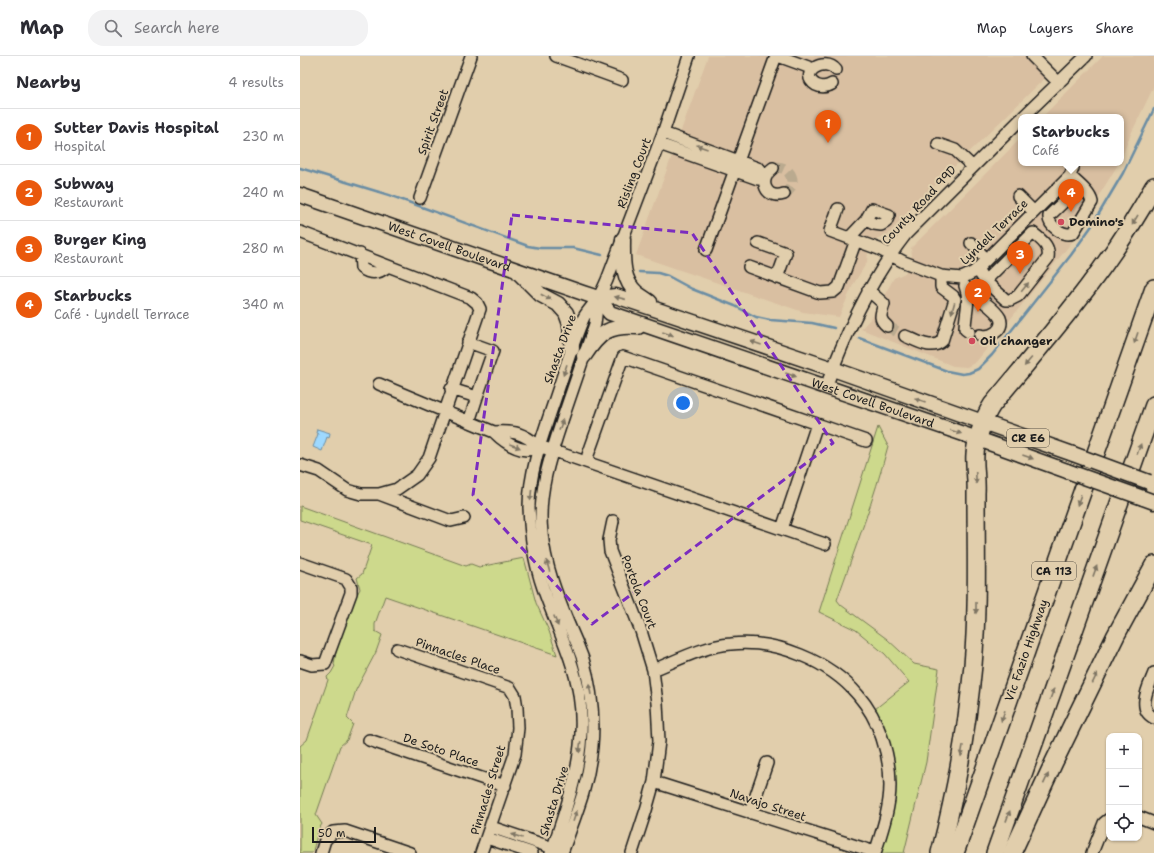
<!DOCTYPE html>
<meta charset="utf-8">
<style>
:root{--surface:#fff;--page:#f2f2f3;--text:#2b2b33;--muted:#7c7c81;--line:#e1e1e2;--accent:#ea580c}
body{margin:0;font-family:"Shantell Sans",sans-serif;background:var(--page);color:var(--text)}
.controls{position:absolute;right:12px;bottom:12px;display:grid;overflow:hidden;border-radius:8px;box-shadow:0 1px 3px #0004}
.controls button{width:36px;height:36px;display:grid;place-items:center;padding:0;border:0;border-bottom:1px solid var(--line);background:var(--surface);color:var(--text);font:20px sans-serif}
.scale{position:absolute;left:12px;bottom:10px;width:64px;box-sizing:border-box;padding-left:4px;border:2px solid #1c1c1c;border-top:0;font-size:11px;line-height:14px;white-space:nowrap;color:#1c1c1c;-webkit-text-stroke:3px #e1ceac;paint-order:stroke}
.you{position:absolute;left:383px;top:347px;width:14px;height:14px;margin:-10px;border:3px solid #fff;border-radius:50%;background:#1a73e8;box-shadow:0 0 0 6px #1a73e833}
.badge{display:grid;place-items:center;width:26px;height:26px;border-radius:50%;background:var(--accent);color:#fff;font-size:13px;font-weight:700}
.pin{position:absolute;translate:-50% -33px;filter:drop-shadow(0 1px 2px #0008)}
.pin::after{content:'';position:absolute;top:21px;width:14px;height:12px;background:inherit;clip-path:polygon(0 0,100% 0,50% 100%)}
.popup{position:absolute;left:718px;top:58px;width:106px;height:52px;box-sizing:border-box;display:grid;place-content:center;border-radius:8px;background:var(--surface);filter:drop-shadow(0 1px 3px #0005);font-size:13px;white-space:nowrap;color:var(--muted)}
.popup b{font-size:15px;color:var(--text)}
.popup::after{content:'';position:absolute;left:50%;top:100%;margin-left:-8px;border:8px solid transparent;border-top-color:var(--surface)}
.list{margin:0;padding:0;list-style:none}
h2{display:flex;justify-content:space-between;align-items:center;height:52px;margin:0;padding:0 16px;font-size:17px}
h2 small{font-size:13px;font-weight:400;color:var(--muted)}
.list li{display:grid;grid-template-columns:26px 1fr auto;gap:12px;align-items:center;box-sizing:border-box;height:56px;padding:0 16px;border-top:1px solid var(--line)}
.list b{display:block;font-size:15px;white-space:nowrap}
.list p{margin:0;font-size:13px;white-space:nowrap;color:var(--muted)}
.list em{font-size:13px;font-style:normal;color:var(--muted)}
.icon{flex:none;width:22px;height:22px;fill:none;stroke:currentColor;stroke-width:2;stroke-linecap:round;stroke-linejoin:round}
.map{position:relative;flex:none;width:854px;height:797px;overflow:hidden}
header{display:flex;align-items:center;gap:24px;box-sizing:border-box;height:56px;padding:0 20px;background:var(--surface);border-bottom:1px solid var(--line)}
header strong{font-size:19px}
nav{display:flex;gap:22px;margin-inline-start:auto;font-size:14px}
.search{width:280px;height:36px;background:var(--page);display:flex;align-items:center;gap:10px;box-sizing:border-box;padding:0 14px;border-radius:16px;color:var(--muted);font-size:15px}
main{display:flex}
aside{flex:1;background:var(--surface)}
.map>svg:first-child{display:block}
.built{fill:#d9bfa1}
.green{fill:#cdd98c;stroke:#747a54}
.water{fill:#9ed9ff;stroke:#6a8da4}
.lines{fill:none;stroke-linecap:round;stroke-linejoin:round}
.stream{stroke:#6a8da4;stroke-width:2.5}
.minor-tunnel{stroke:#baaa8f;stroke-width:11;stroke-dasharray:11 5.5;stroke-linecap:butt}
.minor-casing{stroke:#1c1c1c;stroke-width:14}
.major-casing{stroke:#1c1c1c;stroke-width:17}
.highway-casing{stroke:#1c1c1c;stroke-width:20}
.minor{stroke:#e1ceac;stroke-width:11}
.major{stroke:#e1ceac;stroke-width:14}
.highway{stroke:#e1ceac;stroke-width:17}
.major-bridge-casing{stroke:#1c1c1c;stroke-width:17;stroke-linecap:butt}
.major-bridge{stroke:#e1ceac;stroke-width:14}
.oneway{fill:#7e7564}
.marked{fill:none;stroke:#7b2cbf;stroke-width:3;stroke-dasharray:8 5;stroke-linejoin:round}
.poi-dot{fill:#d1495b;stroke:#e1ceac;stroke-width:1.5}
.labels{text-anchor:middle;stroke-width:4;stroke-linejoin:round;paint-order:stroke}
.shield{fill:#e1ceac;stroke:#575147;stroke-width:1}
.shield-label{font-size:11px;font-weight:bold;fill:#1c1c1c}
.street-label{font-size:12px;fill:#1c1c1c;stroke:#e1ceac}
.poi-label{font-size:12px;font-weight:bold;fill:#1c1c1c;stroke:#e1ceac;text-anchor:start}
</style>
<header>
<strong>Map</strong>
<div class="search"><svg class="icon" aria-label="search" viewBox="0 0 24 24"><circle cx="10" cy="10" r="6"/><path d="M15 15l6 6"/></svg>Search here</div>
<nav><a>Map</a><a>Layers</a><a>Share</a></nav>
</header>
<main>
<aside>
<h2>Nearby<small>4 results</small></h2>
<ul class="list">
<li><span class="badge">1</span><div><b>Sutter Davis Hospital</b><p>Hospital</p></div><em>230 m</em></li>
<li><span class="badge">2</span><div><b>Subway</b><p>Restaurant</p></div><em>240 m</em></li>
<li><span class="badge">3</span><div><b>Burger King</b><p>Restaurant</p></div><em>280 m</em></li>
<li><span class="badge">4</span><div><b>Starbucks</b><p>Café · Lyndell Terrace</p></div><em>340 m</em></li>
</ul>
</aside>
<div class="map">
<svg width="854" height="797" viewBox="0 0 854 797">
<rect width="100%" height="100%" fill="#e1ceac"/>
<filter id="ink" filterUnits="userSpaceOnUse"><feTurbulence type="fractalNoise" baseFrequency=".025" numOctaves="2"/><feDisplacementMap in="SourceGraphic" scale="8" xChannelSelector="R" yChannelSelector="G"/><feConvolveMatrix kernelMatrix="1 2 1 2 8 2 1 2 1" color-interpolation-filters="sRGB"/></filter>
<g filter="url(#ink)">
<path class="built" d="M408 0H726L746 21 611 153 588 179 578 182 568 196 567 206 553 229 539 261 503 256 336 199Z
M803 0H854V30L830 80 821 103V61H742Z
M721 82V107H819L801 136 796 150 772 186 676 306 667 311 653 310 561 273 572 261 594 222 605 217 612 199 611 192Z"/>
<path class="green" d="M578 371 588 390C574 443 555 493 537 544L541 549 587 583 614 608 639 613 626 706 604 797H581C598 739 602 709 575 653L609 626 585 598 556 574 519 556Z
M0 450 166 510 171 508 179 511 224 502 236 547 249 575 257 599 85 540 75 568V575L82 579 76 596 56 634 47 662 53 668 47 684 40 690 16 759 22 768C16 776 16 787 12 797H0V690L7 684 28 624 27 621 31 617 35 610 34 609 36 595 52 548 60 533 57 522 62 518 72 489 0 464Z"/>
<path class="water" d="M17 373 30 377 29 382 27 381 22 395 13 391 18 378 16 377Z"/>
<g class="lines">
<path class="stream" d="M0 112 89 139 228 190 240 192H273L302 199
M339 216 358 217 368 220 392 233 435 250 456 261 470 264 512 267 534 272
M559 282 647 315 662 318 669 317 678 313 692 299 771 199 791 171 823 117 854 53"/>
<path class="minor-tunnel" d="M473 112C490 107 500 129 484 138
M587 270 605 280"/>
<g class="minor-casing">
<path id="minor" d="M256 0 322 24
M478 0 511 12
M732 0 759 27
M532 28C527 31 522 32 516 29 497 17 525 0 536 14
M723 61 786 0
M363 77 460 113 463 120 465 121
M359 88 458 123 463 120
M638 88 655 94 673 111
M473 112C457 124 466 144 484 138
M770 120C777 127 790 136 792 146L773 177C764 181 748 170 749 160L780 130
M718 140 734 156
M120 142 171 0
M538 153 530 175 579 193 604 206 641 220 662 222 674 216 770 120 773 112 772 107
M0 176 171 242 177 247 180 253 129 402 117 419 97 433 79 438H61L47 434 19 415 0 409
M549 182 566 164 572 153 589 159 586 166 581 169 574 168 566 164
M458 187 486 197 477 222
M671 187 686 203
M406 194 476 0
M60 198 61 212C71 219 79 218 88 210
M449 211 520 237 533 236 539 231 556 184
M677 213 685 225 706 244H710L718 240 748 202C750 189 742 185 733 177L685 225
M665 230C671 245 665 257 665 273L669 276
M568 234 584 248C581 258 578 263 587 270
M668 236C676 239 696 254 700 262 705 274 690 282 680 279
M605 280C616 284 631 295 642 285L655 243 653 240 641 231V220
M79 328 194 376C203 385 214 393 227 394 231 394 236 392 239 390
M526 331C546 276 570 224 606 178L721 63
M151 333 177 341 193 295 168 286
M169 366 177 341
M517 368 566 385
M194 376C216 375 222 377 239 390L525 488
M287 406 288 399 323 301 517 368 482 473
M79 438 151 465 164 462
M313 465 309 484 310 495 341 575 353 614 357 647 359 685 354 726 346 754 332 797
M0 507 46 523 51 531V537L25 608 12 609 0 605
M97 593 210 632 215 640 217 652 218 672 215 698 181 797
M353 614C378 604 404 590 431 588 476 583 529 605 558 639 579 663 590 698 590 729 590 752 582 775 575 797
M854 617C849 630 836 653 854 662
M69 684 205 730
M354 726 575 796
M450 757 467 707
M839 761 854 767
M191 771 259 794
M187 782 232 797
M21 797 25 784 33 776 45 775 110 797
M251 797C269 745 288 694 279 638 273 601 255 567 243 532 234 506 230 478 229 451 229 412 246 371 258 334 266 311 273 286 283 263 286 256 293 250 297 243 301 238 304 231 307 224L363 77 389 0
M262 797C269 777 277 757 283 737 296 693 296 647 283 603 279 592 274 580 269 569 257 540 245 509 242 477 237 435 252 395 265 356 275 327 285 297 295 268L298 242
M792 797 804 767 809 763"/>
</g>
<g class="major-casing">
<g id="major">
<path id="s1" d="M0 139 283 237 298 242 316 240 533 313 773 398"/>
<path d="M323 183C323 201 321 224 337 237 341 240 346 243 350 246"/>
<path d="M219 217 241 239 258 248 266 257 270 268 272 293"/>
<path id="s2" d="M298 242 310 257 678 383 767 415"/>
<path d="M284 300C300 276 309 269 338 271"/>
<path d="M843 442 854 446"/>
</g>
</g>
<g class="highway-casing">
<g id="highway">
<path d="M640 797C656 736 667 673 673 609 678 552 676 494 676 437 677 424 674 410 675 398 676 384 684 361 692 349 750 279 810 211 854 130"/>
<path id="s3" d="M655 797 854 232"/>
<path d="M695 797 854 349"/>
<path d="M712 797 754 706 816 579 854 509"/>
</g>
</g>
<use href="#minor" class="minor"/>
<use href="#major" class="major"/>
<use href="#highway" class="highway"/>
<g class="major-bridge-casing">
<path id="major-bridge" d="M773 398 849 426
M767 415 843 442"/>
</g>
<use href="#major-bridge" class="major-bridge"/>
</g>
<defs><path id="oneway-solid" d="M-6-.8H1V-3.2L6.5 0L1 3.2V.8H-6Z"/></defs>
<g class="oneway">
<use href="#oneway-solid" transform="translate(402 91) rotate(-160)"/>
<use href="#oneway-solid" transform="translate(835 164) rotate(120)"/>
<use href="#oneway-solid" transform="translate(725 231) rotate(-51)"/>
<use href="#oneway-solid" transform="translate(246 241) rotate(28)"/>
<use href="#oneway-solid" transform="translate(320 242) rotate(-167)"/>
<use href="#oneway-solid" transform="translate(653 252) rotate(106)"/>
<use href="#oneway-solid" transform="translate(368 278) rotate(19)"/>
<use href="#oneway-solid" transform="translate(836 282) rotate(109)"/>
<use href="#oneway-solid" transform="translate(456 287) rotate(-161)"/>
<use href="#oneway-solid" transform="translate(728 306) rotate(130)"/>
<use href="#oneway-solid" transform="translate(265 314) rotate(109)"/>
<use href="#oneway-solid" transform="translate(491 319) rotate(19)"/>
<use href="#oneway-solid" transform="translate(620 344) rotate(-160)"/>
<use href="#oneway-solid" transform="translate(261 369) rotate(-71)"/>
<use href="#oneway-solid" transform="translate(656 376) rotate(18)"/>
<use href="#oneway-solid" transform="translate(215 390) rotate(20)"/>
<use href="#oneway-solid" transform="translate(839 393) rotate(-70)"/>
<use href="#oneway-solid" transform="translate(728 401) rotate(20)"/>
<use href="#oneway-solid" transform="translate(676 422) rotate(87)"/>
<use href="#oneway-solid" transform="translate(231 439) rotate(96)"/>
<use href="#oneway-solid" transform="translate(779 444) rotate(109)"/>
<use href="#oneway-solid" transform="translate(248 510) rotate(-106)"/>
<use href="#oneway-solid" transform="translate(795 515) rotate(-70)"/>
<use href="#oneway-solid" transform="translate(676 552) rotate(90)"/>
<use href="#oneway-solid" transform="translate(256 565) rotate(68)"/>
<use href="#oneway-solid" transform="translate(795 622) rotate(-64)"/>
<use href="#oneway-solid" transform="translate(290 633) rotate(-99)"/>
<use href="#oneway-solid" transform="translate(752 638) rotate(-70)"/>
<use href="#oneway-solid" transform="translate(703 660) rotate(109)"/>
<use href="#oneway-solid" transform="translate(280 691) rotate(97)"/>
<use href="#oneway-solid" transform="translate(662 695) rotate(100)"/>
<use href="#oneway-solid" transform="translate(746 723) rotate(-65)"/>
<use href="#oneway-solid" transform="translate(275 760) rotate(-71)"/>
<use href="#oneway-solid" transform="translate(708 760) rotate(-70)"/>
<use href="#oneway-solid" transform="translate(217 780) rotate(-161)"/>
</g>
</g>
<path class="marked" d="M212 159 392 177 533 387 292 568 173 439Z"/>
<g class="poi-dot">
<circle cx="761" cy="166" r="4"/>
<circle cx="672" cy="285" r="4"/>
</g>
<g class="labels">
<g class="shield">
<rect x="707" y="373" width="42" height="18" rx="3"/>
<rect x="732" y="506" width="44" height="18" rx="3"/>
</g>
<g class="shield-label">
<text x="728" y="386">CR E6</text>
<text x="754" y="519">CA 113</text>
</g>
<g class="street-label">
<text transform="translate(133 66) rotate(-70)" y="4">Spirit Street</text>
<text transform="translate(334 117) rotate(-69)" y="4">Risling Court</text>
<text transform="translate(619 149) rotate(-47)" y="4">County Road 99D</text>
<text transform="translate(694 176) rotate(-44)" y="4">Lyndell Terrace</text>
<text dy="4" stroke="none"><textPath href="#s1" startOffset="158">West Covell Boulevard</textPath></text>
<text transform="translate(260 293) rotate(-70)" y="4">Shasta Drive</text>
<text dy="4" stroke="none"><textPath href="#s2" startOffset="297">West Covell Boulevard</textPath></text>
<text transform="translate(339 536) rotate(69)" y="4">Portola Court</text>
<text dy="4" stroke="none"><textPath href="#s3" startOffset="215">Vic Fazio Highway</textPath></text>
<text transform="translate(158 600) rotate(19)" y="4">Pinnacles Place</text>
<text transform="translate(141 694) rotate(19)" y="4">De Soto Place</text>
<text transform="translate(188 734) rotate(-73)" y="4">Pinnacles Street</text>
<text transform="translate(254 745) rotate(-73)" y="4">Shasta Drive</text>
<text transform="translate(468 749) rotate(18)" y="4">Navajo Street</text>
</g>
<g class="poi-label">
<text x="769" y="170">Domino's</text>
<text x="680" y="289">Oil changer</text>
</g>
</g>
</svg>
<div class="controls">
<button>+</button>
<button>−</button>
<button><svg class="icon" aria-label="locate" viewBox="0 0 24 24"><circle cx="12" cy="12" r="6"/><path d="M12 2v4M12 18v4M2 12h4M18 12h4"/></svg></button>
</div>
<div class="scale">50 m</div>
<div class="you"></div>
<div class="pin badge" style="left:528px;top:87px">1</div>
<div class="pin badge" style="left:678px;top:256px">2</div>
<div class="pin badge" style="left:720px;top:218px">3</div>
<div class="pin badge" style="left:771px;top:156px">4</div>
<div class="popup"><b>Starbucks</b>Café</div>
</div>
</main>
